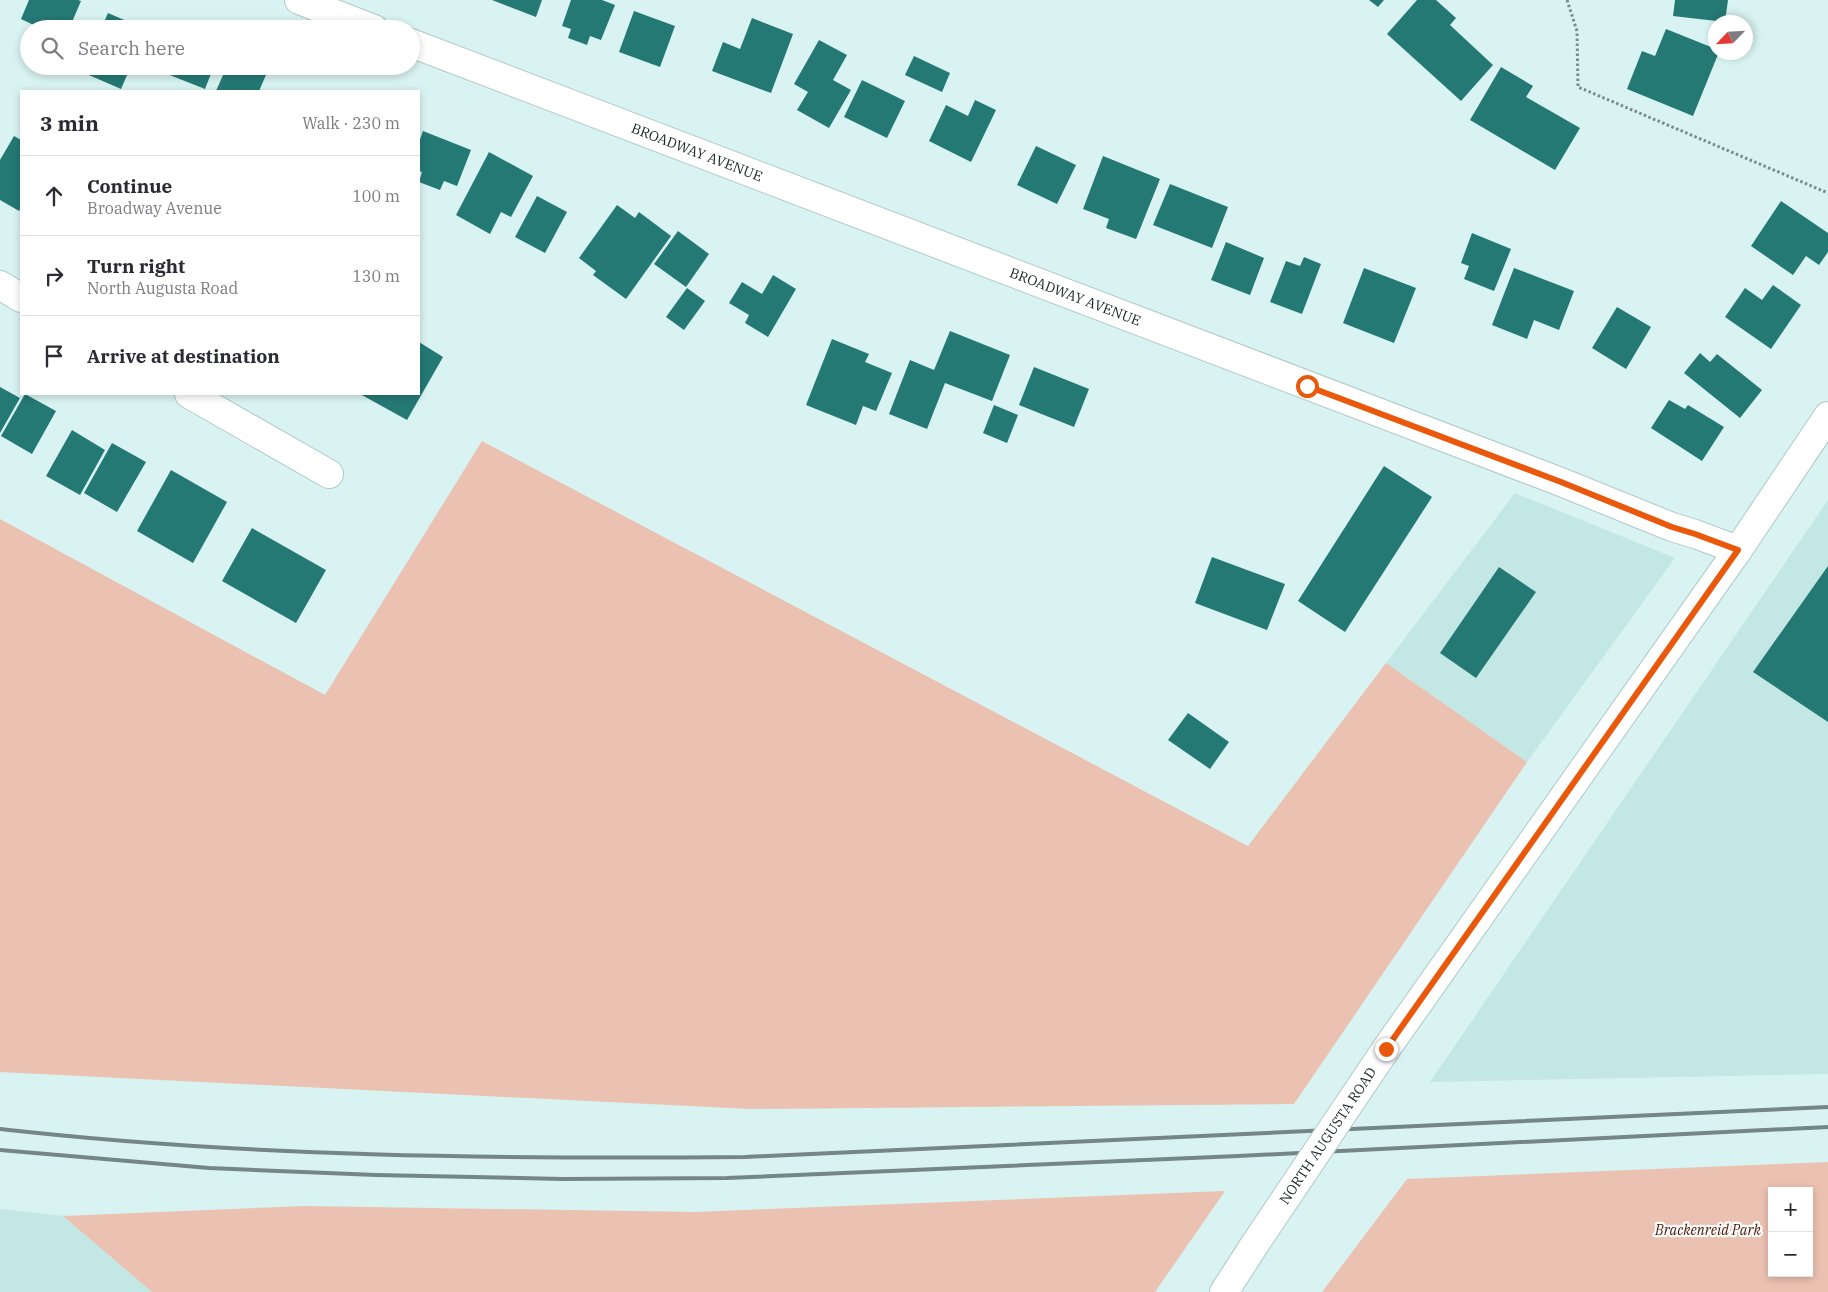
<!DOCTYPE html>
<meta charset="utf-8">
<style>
:root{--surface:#fff;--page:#f7f7f7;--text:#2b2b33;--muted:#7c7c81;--line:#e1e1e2}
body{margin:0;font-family:"IBM Plex Serif",serif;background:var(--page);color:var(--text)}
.controls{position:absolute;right:15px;bottom:15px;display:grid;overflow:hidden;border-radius:0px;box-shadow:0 2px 8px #0003}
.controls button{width:45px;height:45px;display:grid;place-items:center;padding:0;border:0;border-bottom:1px solid var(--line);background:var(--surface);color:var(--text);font:25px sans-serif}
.compass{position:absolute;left:1708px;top:15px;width:45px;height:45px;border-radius:50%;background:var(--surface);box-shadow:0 2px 8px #0003;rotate:245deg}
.stop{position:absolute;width:15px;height:15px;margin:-11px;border:4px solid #ea580c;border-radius:50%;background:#fff}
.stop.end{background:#ea580c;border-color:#fff;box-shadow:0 1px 5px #0008}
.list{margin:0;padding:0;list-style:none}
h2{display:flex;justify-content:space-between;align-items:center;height:65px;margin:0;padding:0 20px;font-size:21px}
h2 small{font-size:16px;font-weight:400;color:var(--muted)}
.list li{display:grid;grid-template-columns:32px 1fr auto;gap:15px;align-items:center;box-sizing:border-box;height:80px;padding:0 20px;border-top:1px solid var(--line)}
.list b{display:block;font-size:19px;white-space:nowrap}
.list p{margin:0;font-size:16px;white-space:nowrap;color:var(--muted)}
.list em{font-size:16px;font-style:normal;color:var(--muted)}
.icon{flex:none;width:28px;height:28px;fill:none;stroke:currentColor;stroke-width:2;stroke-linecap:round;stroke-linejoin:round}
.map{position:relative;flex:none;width:1828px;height:1292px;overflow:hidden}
.search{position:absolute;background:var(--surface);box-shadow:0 2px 8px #0003;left:20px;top:20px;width:400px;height:55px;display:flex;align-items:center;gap:12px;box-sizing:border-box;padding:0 18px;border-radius:28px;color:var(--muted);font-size:19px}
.panel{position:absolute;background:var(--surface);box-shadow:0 2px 8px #0003;left:20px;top:90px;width:400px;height:305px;border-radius:0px}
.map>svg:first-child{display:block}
.built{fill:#c3e7e4}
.green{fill:#ebc1b1;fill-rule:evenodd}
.building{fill:#257975}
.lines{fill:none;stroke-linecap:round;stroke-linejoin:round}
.minor-casing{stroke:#afcac7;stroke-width:30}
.secondary-casing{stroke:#afcac7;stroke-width:30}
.path{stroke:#798b8a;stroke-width:3;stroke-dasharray:2.5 2.5;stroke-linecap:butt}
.minor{stroke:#fff;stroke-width:28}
.secondary{stroke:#fff;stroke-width:28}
.rail{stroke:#748685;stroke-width:4}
.secondary-bridge-casing{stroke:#afcac7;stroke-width:30;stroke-linecap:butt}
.secondary-bridge{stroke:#fff;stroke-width:28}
.route{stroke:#ea580c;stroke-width:6}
.labels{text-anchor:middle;stroke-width:4.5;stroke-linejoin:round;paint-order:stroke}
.street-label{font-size:14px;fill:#1c2625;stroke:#fff}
.park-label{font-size:14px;font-style:italic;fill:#4a1600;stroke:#fff}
</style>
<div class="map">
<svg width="1828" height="1292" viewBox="0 0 1828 1292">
<rect width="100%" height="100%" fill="#d8f3f1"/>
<path class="built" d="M1515 493 1675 558 1527 762 1386 663Z
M1828 500V1074L1430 1082Z
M0 1209 63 1216 152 1292H0Z"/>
<path class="green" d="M482 441 1248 846 1386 663 1527 762 1294 1104 750 1109 0 1072V519L325 695Z
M1828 1162V1292H1322L1407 1179ZM1772 1191H1809V1273H1772Z
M1225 1191 1155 1292H152L63 1216 305 1206 695 1212Z"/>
<path class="building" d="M29 0H78L81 1 69 29H42L21 19Z
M492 0H542L536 17Z
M571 0H602L615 5 601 40 590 36 587 45 568 38 571 29 562 26Z
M1369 0H1384L1378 7Z
M1417 0H1436L1456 18 1450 25 1493 65 1461 101 1387 34Z
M1675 0H1728L1725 22 1673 16Z
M634 11 675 26 660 67 619 52Z
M108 13 145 29H101Z
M752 18 793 34 771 93 712 71 723 42 740 49Z
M1666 29 1716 49V52H1719L1693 116 1627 89 1642 51 1655 56Z
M819 40 847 55 833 80 851 90 829 128 797 110 808 92 794 84Z
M914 56 950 73 942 92 905 75Z
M85 66H131L121 89 82 72Z
M152 66H214L205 89 152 68Z
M227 66H264L269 68 259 91H216Z
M1501 67 1533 86 1526 97 1580 128 1555 170 1470 120Z
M862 80 905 101 887 138 844 117Z
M975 100 996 110 971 162 929 141 946 105 968 116Z
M423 131 471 150 457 186 444 181 440 190 419 182 422 172 419 171V142Z
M14 136 21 140V207L19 211 0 200V160Z
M1036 146 1076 165 1057 204 1017 185Z
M489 152 533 176 511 217 501 212 490 234 456 215Z
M1103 156 1160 179 1136 239 1106 228 1109 219 1083 209Z
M1170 184 1228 207 1212 248 1153 225Z
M537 196 567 212 545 253 515 237Z
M1781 201 1828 233V252L1819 265 1806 256 1793 275 1751 246Z
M617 205 635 218 639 212 671 236 626 299 593 275 596 271 579 258Z
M678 231 709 254 686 287 654 264Z
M1472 233 1511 249 1494 291 1464 279 1469 266 1461 263Z
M1226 242 1264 258 1250 295 1211 280Z
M1304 257 1321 264 1302 314 1270 302 1286 261 1300 266Z
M1364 268 1416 288 1394 343 1343 323Z
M1514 268 1574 291 1559 330 1534 320 1527 339 1492 325Z
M773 275 796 289 768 337 745 323 749 315 729 303 742 282 762 294Z
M1773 285 1801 305 1771 349 1725 317 1745 288 1762 300Z
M687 288 705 301 684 330 666 317Z
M1617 307 1651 327 1626 369 1592 348Z
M950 331 1010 355 992 401 945 383 927 429 889 414 910 360 934 370Z
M832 339 869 354 865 362 892 373 876 411 863 406 856 425 806 405Z
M419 342 443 357 407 420 360 394H419Z
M1700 353 1710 362 1717 354 1762 390 1740 418 1684 373Z
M1034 367 1089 389 1074 427 1019 405Z
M0 387 20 398 0 433Z
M25 394 56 411 32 454 1 436Z
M1669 400 1685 409 1688 405 1724 427 1702 461 1651 428Z
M994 405 1018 415 1007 443 983 433Z
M72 430 105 450 80 495 46 476Z
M112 443 146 462 117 512 84 493Z
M1384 466 1432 497 1345 632 1298 601Z
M171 470 227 502 193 563 137 531Z
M252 528 326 570 296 623 222 581Z
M1212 557 1285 584 1267 630 1195 603Z
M1828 566V722L1753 672Z
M1499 567 1536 592 1476 678 1440 653Z
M1188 713 1229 742 1210 769 1168 740Z"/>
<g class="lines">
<g class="minor-casing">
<g id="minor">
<path d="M299 0 374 29"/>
<path id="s1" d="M411 43 1561 482 1672 527 1695 534 1738 550"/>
<path d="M0 285 21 298"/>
<path d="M189 394 329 474"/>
</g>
</g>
<g class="secondary-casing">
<path id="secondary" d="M1386 1049 1738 550 1828 416
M1224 1292 1253 1247"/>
</g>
<path class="path" d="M1567 0 1577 31 1578 87 1828 193"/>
<use href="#minor" class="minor"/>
<use href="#secondary" class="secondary"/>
<path class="rail" d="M0 1129C247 1157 496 1159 745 1157L1828 1107
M0 1150 209 1168 376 1175 563 1179 727 1178 1238 1156 1828 1127"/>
<g class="secondary-bridge-casing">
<g id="secondary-bridge">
<path id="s2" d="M1253 1247 1386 1049"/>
</g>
</g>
<use href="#secondary-bridge" class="secondary-bridge"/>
</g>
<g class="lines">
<path class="route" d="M1307 386 1561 482 1672 527 1695 534 1738 550 1386 1049"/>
</g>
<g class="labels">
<g class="street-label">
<text dy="5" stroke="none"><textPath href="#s1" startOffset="306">BROADWAY AVENUE</textPath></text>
<text dy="5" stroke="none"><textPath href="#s1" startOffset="711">BROADWAY AVENUE</textPath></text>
<text dy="5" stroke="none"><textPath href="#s2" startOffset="134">NORTH AUGUSTA ROAD</textPath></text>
</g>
<g class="park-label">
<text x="1708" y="1235">Brackenreid Park</text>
</g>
</g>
</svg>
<div class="controls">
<button>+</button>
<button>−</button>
</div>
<svg class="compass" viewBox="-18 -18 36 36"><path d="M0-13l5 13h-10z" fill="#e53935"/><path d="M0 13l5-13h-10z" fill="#7c7c81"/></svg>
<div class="stop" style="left:1307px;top:386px"></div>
<div class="stop end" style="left:1386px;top:1049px"></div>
<div class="search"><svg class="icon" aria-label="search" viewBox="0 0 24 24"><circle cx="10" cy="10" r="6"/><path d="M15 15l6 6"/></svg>Search here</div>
<section class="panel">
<h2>3 min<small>Walk · 230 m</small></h2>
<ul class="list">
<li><svg class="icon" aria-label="ahead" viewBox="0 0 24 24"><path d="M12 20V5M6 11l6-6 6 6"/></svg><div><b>Continue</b><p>Broadway Avenue</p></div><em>100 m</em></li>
<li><svg class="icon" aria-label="right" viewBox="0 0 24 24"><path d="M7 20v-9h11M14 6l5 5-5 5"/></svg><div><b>Turn right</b><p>North Augusta Road</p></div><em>130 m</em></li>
<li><svg class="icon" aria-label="arrive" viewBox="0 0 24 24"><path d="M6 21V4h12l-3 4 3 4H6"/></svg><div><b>Arrive at destination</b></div></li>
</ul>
</section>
</div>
